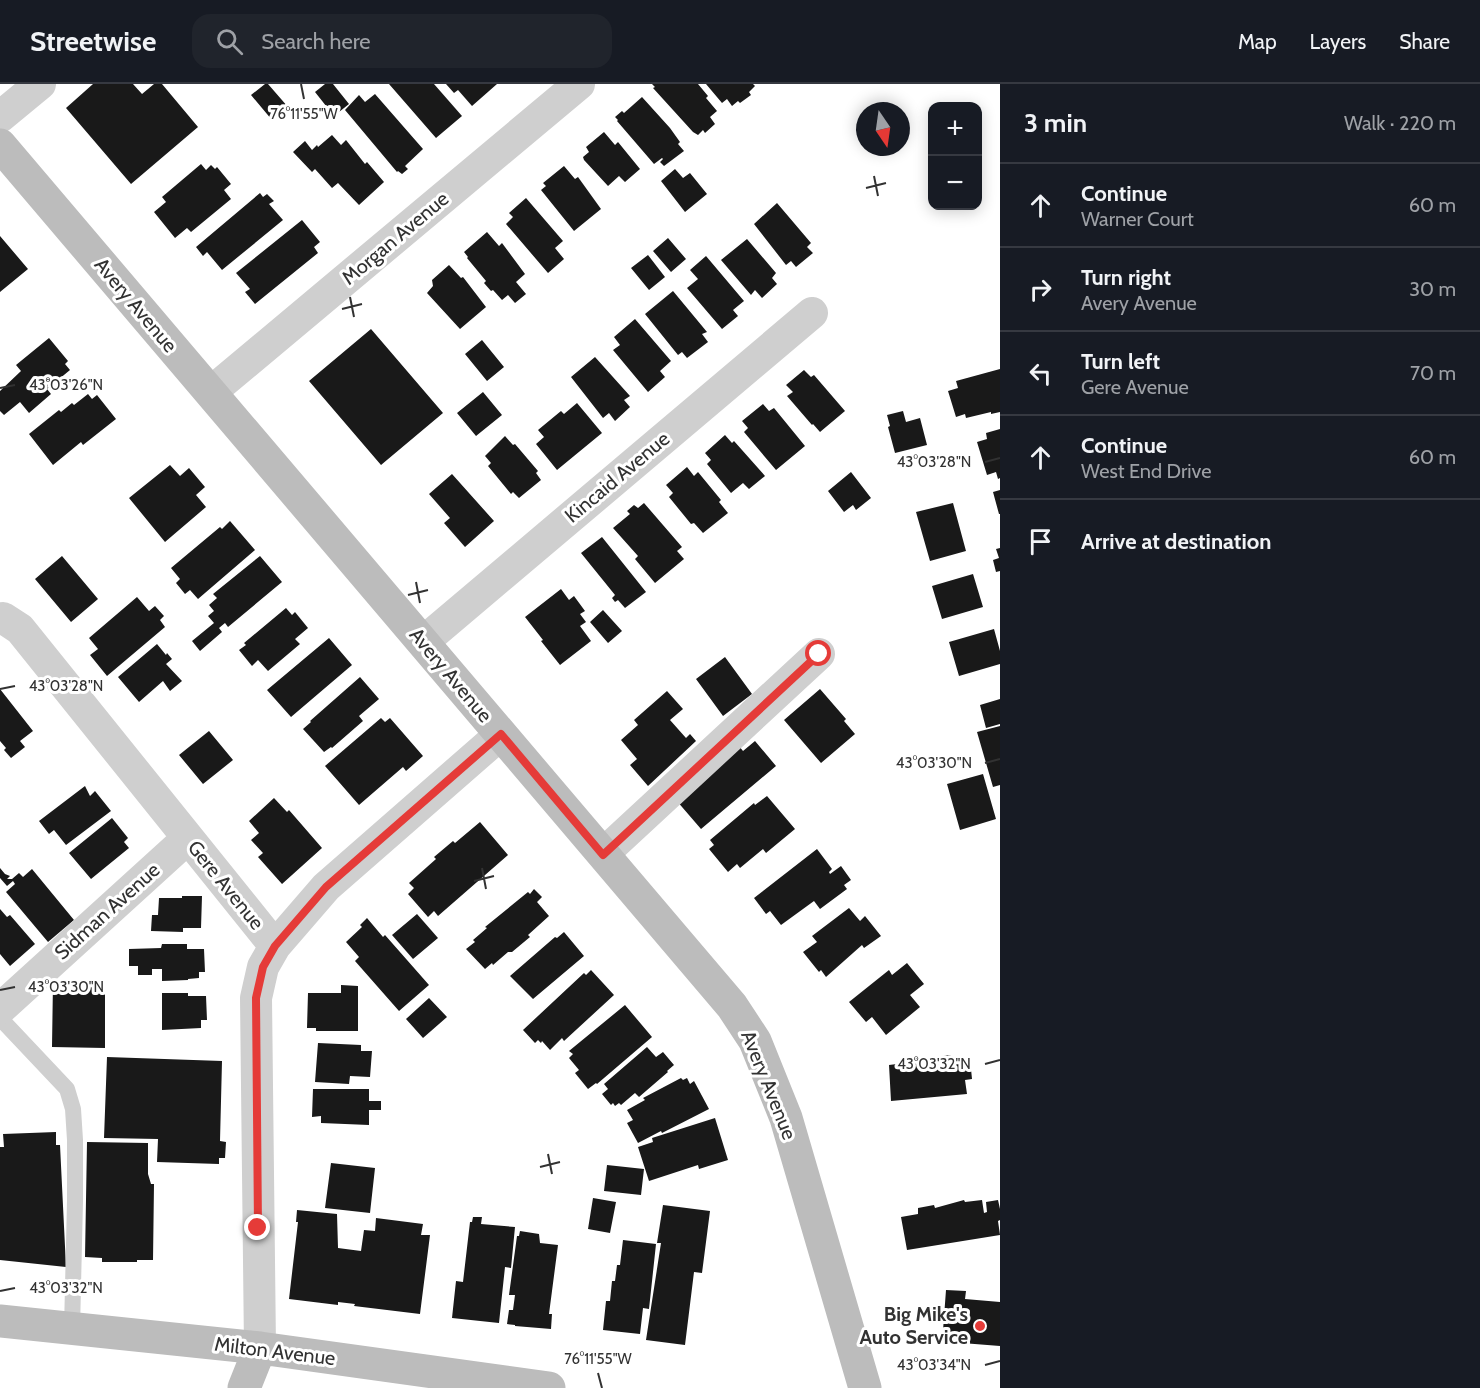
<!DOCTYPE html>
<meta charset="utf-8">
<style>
:root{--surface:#171b24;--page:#20242c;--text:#f1f3f6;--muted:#9ea1a6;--line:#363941}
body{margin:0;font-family:Cabin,sans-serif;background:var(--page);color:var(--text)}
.controls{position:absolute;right:18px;top:18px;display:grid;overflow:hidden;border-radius:12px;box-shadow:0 3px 15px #0003}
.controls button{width:54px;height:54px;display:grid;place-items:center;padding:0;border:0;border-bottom:2px solid var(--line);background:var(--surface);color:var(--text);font:30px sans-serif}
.compass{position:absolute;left:856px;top:18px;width:54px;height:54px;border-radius:50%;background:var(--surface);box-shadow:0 3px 15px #0003;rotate:167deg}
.stop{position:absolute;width:18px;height:18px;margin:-14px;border:4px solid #e53b38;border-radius:50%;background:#fff}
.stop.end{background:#e53b38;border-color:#fff;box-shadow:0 2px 6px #0008}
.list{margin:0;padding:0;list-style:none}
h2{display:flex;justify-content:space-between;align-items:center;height:78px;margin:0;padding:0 24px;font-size:26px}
h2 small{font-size:20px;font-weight:400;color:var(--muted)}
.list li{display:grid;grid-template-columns:39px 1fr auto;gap:18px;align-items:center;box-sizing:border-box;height:84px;padding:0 24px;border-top:2px solid var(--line)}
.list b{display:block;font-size:22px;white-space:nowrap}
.list p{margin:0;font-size:20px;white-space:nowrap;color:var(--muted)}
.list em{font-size:20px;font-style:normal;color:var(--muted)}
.icon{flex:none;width:33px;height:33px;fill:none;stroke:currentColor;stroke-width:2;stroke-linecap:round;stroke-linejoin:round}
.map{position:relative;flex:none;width:1000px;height:1304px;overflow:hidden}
header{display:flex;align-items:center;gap:36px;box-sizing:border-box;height:84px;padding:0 30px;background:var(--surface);border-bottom:2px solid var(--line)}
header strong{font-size:28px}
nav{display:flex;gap:33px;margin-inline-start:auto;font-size:21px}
.search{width:420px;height:54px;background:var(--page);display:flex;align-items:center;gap:15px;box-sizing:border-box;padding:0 21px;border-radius:18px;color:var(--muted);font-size:22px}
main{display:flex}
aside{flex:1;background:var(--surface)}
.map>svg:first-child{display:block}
.building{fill:#191919}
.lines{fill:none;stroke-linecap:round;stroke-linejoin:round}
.lane{stroke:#cfcfcf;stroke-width:16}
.street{stroke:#cfcfcf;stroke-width:32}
.secondary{stroke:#bcbcbc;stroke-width:33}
.route{stroke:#e53b38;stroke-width:8}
.ticks{fill:none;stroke:#323232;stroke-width:2}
.poi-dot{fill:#e53b38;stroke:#fff;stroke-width:2}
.labels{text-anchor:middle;stroke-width:6;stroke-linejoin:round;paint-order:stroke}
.street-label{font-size:20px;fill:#323232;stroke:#fff}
.poi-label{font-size:20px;font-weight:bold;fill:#323232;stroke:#fff;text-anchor:end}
.ticks-label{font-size:15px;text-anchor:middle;fill:#323232;stroke:#fff;stroke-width:6;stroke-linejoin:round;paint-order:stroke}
</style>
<header>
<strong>Streetwise</strong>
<div class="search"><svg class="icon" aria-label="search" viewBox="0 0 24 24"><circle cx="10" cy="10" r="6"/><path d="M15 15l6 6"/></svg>Search here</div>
<nav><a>Map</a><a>Layers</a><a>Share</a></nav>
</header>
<main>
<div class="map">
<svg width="1000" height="1304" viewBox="0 0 1000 1304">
<rect width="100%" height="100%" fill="#fff"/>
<path class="building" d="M93 0H133L142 10 154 0H162L198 43 131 100 66 24Z
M265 0H268L288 23 272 36 251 11Z
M325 0H333L349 20 334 32 315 8Z
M389 0H434L462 32 436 54Z
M446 0H497L472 22 458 6 454 9Z
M652 0H698L708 12 706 14 717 27 710 33 715 40 705 49 703 46 698 51 693 48 653 4 655 3Z
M706 0H753L755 2 749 8 751 11 740 19 738 17 732 22 727 15 722 19Z
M375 10 423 65 405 82 408 85 402 90 398 87 397 88 345 26 359 11 365 18Z
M642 13 670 44 680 58 678 60 684 67 664 82 660 78 663 75 662 74 654 80 617 37 618 36 615 33 622 27 624 29Z
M604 48 615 61 618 58 640 85 625 98 619 92 608 102 584 76 583 73 589 68 586 63Z
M332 51 341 61 346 56 365 80 367 78 384 98 359 121 338 99 332 104 315 85 312 88 293 68 305 57 312 66 317 61 318 63Z
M201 80 206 86 211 81 215 85 217 83 231 100 224 106 231 115 191 148 187 144 175 154 154 128 166 118 162 113Z
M564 82 575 95 578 93 601 125 574 147 541 106 546 102 543 99Z
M675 85 683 94 690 89 707 110 685 128 661 97Z
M260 109 263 113 267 110 274 117 269 120 283 136 222 186 207 168 203 172 196 163Z
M526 114 563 157 555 164 564 175 548 189 506 140 513 133 509 129Z
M777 119 811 159 807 163 813 169 796 183 791 177 786 181 754 140Z
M302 136 320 158 314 163 318 169 255 220 245 208 250 205 236 189Z
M487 148 499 162 502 159 525 190 516 198 526 210 515 219 508 211 502 216 493 206 491 207 484 199 486 197 467 174 468 173 464 168Z
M0 152 28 185 0 208Z
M668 154 686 175 671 188 653 167Z
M747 155 776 189 772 194 777 200 762 214 755 206 751 211 721 176Z
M648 171 665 193 649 206 631 184Z
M706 172 744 217 733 226 738 232 722 245 687 204 698 195 690 186Z
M449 181 461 194 463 193 486 223 460 245 427 209 433 202 432 196Z
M673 207 707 248 702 250 708 258 687 274 682 268 678 271 645 230Z
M635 235 671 277 660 287 665 293 648 308 613 266 620 261 614 253Z
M371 245 443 329 381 381 309 297Z
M49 254 68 277 65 280 70 286 47 305 51 310 29 329 20 318 4 331 0 327V307L21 287 16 281Z
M482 256 504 283 487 297 465 270Z
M595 273 630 312 624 316 630 323 615 337 609 329 603 334 571 293Z
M1000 285V328L991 330V328L966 334 965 330 956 333 948 307 958 304 956 297Z
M804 286 811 293 814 291 845 327 820 348 813 340 812 341 787 312 793 308 786 301Z
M483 308 502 331 476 352 457 329Z
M88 310 92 315 97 311 116 335 83 361 81 358 53 381 29 350 59 326 61 328 72 319 74 321Z
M577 319 602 349 557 386 536 360 544 353 538 346 561 327 564 330Z
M763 320 769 327 774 324 805 362 776 386 744 348 748 344 742 337Z
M903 327 906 338 920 334 927 361 895 369 888 343 890 342 887 331Z
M1000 345V394L998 395 996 388 987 391 977 358 987 355 986 349Z
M725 351 732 359 734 357 765 392 749 405 743 399 731 409 707 380 711 376 705 369Z
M505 352 513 361 515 360 538 387 536 389 541 396 519 414 513 408 511 410 488 382 491 379 485 372Z
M170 381 180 392 189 384 205 403 196 411 206 423 165 458 129 414Z
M687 383 694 392 698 388 721 416 719 418 728 429 703 449 694 439 691 440 669 413 673 409 666 401Z
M851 388 871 414 856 426 853 421 844 428 828 407Z
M452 390 494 437 465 463 444 439 450 434 429 410Z
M1000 406V430H999L993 408Z
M644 419 682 463 677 467 684 475 655 499 635 475 638 472 613 444 630 430 627 427 634 421 638 424Z
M953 419 966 467 930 477 916 428Z
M230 437 255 466 198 515 190 506 185 510 176 499 180 495 171 484 220 443 222 445Z
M602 453 646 508 625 524 618 516 615 518 612 514 615 511 581 469Z
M1000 464V487L996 488 993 476 999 474 996 465Z
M62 472 98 515 71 538 35 495Z
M260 472 282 498 228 543 225 539 219 544 222 548 200 567 192 557 214 539 208 532 214 527 209 521 217 514 213 510Z
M973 490 983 523 942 535 932 502Z
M561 505 569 516 574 512 585 527 580 530 586 538 580 542 591 557 560 581 541 557 543 556 525 533Z
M137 513 149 527 155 522 164 532 160 536 165 543 107 592 90 571 98 565 89 554Z
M286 524 292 531 295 528 308 544 295 555 300 560 268 587 258 576 252 582 239 566 246 561 244 559Z
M603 526 622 547 608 559 590 538Z
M994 545 1000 567V580L959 592 949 558Z
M329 554 352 581 291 633 267 606Z
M157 560 166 571 167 569 172 575 166 580 182 597 170 607 163 597 139 618 118 593Z
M725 573 752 610 723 632 696 595Z
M360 593 379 615 359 632 363 637 332 664 331 663 324 668 303 645 311 638 310 637Z
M0 605 33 647 20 657 25 663 11 674 4 666 6 664 0 657Z
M820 605 846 635 844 637 855 650 821 679 784 636Z
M667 607 683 625 670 636 686 654 690 650 696 657 648 702 630 681 637 675 621 656 638 641 634 636Z
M1000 615V640L986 644 980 621Z
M381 634 385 638 390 634 423 672 406 687 403 683 359 721 325 682Z
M1000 642V701L993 703 977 648Z
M209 647 233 676 203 700 179 671Z
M755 657 776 682 701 745 676 716 739 662 743 667Z
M983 690 996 735 960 746 947 700Z
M85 702 90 712 95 707 111 727 66 761 54 746 49 750 39 737Z
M767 712 795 745 766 769 763 765 740 784 737 780 728 788 709 765 714 761 710 756 754 719 755 721Z
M274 714 287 728 289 726 322 764 282 800 258 773 263 769 251 756 259 749 249 737Z
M112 734 128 754 124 758 129 764 91 795 69 769Z
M480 738 508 771 438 832 434 827 428 833 408 810 414 804 409 799 436 775 434 773 453 757 455 759Z
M817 765 832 785 829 788 830 790 841 782 851 796 844 801 847 805 820 825 814 817 781 841 770 827 766 830 754 814Z
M0 784 5 790 10 792 7 795H12L19 789 23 793 32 785 74 836 48 858 6 808 15 800 13 797 7 802 0 794Z
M534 805 542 813 537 818 549 832 528 851 530 853 512 868H508L493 881 492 879 485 885 466 865 475 858 473 856 487 844 485 843 528 808 530 810Z
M182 812H202L201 844H183V848L151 847 152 831H158L159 814H182Z
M849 824 860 837 865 832 881 852 864 864 862 861 826 893 821 886 819 888 803 868 817 858 812 852Z
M0 825 7 833 10 831 35 860 10 882 0 870Z
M417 830 438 854 413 875 392 851Z
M367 834 383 853 385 851 429 901 399 927 355 877 359 873 346 858 362 843 360 841Z
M564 848 584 872 533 915 510 892 555 853 557 854Z
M162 860H187V865H204L205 888H199V894L188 895V896L162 897V885H152V891H138V882H129V865L161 864Z
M907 879 924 900 910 911 920 923 886 951 872 933 866 938 849 918 889 886 892 891Z
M591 886 614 911 564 957 562 954 550 966 542 957 541 959 538 956 535 959 523 946 584 889 586 891Z
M53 898 105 899V964L52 963Z
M341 901 358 902V947H316V944H307L308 909H341Z
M162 909H188V912H206L207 936H201V944L162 946Z
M429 914 447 933 423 954 406 935Z
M625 921 652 953 597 1000 596 999 588 1005 575 989 579 986 569 974 573 970 569 967Z
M318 959 361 961V967H372L370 993 350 992 349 1000 315 998Z
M647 963 656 973 663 968 674 981 667 987 668 988 639 1013 635 1009 621 1021 619 1019 615 1022 613 1019 611 1021 602 1010 608 1005 604 1000Z
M951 971V975L963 973V976L970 975 972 995 965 996 967 1010 891 1017 889 981 913 978V975Z
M107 973 222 977 220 1057 226 1058 225 1074H219V1080L157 1078 158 1055 104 1054Z
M681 994 683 996 687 994 690 1000 694 997 709 1025 662 1049 661 1047 638 1059 627 1039 633 1036 627 1026 645 1016 643 1014Z
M313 1005H369V1017H381V1026H369V1041L321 1039V1032L312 1033Z
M715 1034 728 1076 699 1085 698 1081 649 1097 638 1063 653 1058 652 1054Z
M56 1048V1061H60L66 1183 0 1176V1063H4L3 1050Z
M87 1058 148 1059V1090L151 1100H154L153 1176H137V1178H102V1174L85 1173Z
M331 1079 375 1084 370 1129 325 1124Z
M607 1081 644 1085 641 1111 604 1107Z
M593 1114 616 1118 610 1149 588 1145Z
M964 1116 965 1118 982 1116 984 1129 987 1128 986 1118 998 1116 1000 1125V1136L998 1137 1000 1151 907 1166 901 1133 918 1130V1124L934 1121 935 1124Z
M663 1121 710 1127 702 1189 694 1188 685 1261 646 1256 661 1159H657Z
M297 1126 337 1130 338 1164 361 1167 364 1146 375 1147 376 1134 423 1140 421 1151H430L420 1230 354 1222 355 1220 338 1218V1221L289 1215 298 1138H296Z
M473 1133H482L481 1140 515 1143 511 1184 505 1183 499 1239 452 1234 456 1197 463 1198 470 1138H472Z
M520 1147 539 1150 540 1159 558 1161 549 1230H552L551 1245 515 1242V1241L507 1240 509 1226H513L515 1211H509L517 1152H519Z
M623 1156 656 1160 649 1225 643 1224 640 1250 603 1246 606 1217H610L612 1197H615L617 1181H620Z
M946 1206 966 1207 965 1215 1000 1218V1262L962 1259V1261L942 1260Z"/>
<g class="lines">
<path class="lane" d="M0 934 67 1005 73 1025 75 1056V1117L72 1245"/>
<path class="street" d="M0 33 40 0
M211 308 579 0
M0 535 3 534 20 545 275 862
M423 558 812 229
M603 770 819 570
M0 925 188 754
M260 1264 256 914 263 883 275 862 326 803 501 650"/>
<path class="secondary" d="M0 61 732 922 755 957 786 1034 865 1304
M0 1237 260 1264 549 1304
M244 1304 260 1264"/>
</g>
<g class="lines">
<path class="route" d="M258 1144 256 914 263 883 275 862 326 803 501 650 603 771 819 570"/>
</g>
<path class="ticks" d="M301 0 304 15M874 92 878 112M866 104 886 99M350 213 354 233M342 225 362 220M0 304 15 301M985 378 1000 374M416 498 420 519M408 511 428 506M0 605 15 602M985 679 1000 675M482 784 486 805M474 797 494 792M0 906 15 903M985 980 1000 976M548 1070 552 1090M540 1083 560 1078M0 1207 15 1204M985 1281 1000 1277M598 1289 602 1304"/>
<circle class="poi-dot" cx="980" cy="1242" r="6"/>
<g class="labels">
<g class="street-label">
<text transform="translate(395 154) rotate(-40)" y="7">Morgan Avenue</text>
<text transform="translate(136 221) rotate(50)" y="7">Avery Avenue</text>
<text transform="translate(617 393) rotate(-40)" y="7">Kincaid Avenue</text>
<text transform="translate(451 591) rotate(50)" y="7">Avery Avenue</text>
<text transform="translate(226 801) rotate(51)" y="7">Gere Avenue</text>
<text transform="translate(107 827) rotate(-42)" y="7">Sidman Avenue</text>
<text transform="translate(769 1001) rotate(68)" y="7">Avery Avenue</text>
<text transform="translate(275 1267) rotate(7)" y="7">Milton Avenue</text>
</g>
<g class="poi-label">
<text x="968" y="1237">Big Mike's<tspan x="968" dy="23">Auto Service</tspan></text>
</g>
</g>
<g class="ticks-label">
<text x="304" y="35">76°11'55"W</text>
<text x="66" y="306">43°03'26"N</text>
<text x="934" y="383">43°03'28"N</text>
<text x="66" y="607">43°03'28"N</text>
<text x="934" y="684">43°03'30"N</text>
<text x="66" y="908">43°03'30"N</text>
<text x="934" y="985">43°03'32"N</text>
<text x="66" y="1209">43°03'32"N</text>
<text x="598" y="1280">76°11'55"W</text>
<text x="934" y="1286">43°03'34"N</text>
</g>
</svg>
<div class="controls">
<button>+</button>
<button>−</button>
</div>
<svg class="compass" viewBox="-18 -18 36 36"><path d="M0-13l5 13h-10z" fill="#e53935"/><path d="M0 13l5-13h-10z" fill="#9ea1a6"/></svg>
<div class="stop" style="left:819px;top:570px"></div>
<div class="stop end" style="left:258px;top:1144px"></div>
</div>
<aside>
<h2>3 min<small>Walk · 220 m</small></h2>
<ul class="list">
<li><svg class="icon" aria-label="ahead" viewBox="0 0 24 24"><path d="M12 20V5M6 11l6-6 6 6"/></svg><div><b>Continue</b><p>Warner Court</p></div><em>60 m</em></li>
<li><svg class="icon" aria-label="right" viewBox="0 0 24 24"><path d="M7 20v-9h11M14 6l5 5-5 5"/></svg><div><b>Turn right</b><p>Avery Avenue</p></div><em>30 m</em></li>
<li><svg class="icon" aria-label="left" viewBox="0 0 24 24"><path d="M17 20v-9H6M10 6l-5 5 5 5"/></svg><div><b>Turn left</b><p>Gere Avenue</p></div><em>70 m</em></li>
<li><svg class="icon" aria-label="ahead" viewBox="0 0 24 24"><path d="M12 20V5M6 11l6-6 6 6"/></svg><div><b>Continue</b><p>West End Drive</p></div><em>60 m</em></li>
<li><svg class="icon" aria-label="arrive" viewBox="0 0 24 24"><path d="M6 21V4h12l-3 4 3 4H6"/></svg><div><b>Arrive at destination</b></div></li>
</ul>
</aside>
</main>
